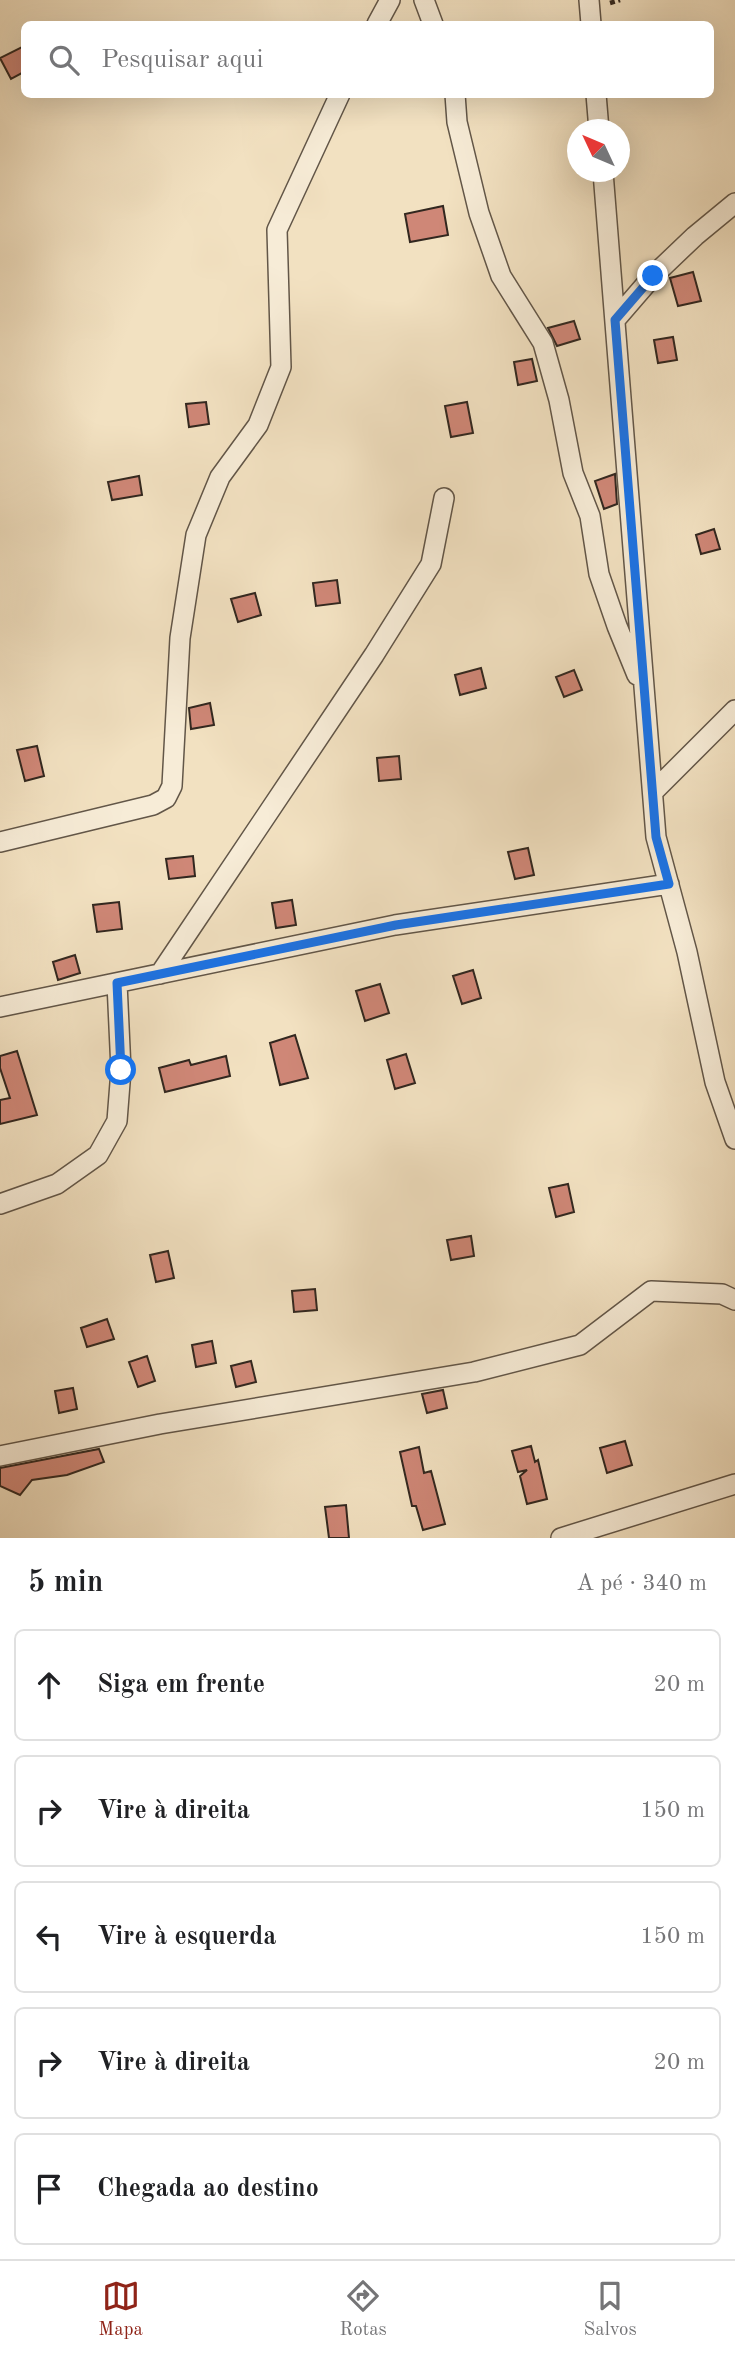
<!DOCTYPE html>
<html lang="pt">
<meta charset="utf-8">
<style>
:root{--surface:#fff;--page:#f6f6f6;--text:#202124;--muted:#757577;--line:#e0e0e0;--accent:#8f2418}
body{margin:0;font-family:"Old Standard TT",serif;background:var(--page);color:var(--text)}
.compass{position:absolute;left:567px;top:119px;width:63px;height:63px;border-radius:50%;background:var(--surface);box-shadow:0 7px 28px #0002;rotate:314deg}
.stop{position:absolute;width:21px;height:21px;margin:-16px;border:5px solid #1a73e8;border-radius:50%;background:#fff}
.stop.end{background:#1a73e8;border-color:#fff;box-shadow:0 2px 7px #0008}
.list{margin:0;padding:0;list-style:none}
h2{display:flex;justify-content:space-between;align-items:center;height:91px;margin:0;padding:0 28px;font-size:30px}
h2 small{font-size:23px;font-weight:400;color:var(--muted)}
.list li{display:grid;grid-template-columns:46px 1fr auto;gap:21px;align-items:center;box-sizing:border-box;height:112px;margin:0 14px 14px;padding:0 14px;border:2px solid var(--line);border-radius:10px}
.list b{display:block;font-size:26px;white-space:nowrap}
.list em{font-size:23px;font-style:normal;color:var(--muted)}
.icon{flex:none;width:38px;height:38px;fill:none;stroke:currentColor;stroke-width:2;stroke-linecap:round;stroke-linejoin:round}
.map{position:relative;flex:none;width:735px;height:1538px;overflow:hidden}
.search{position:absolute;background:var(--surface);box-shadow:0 7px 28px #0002;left:21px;right:21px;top:21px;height:77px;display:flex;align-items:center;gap:18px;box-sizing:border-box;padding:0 24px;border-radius:10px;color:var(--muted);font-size:26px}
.sheet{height:721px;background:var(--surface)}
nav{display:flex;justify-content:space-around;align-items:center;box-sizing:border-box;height:98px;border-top:2px solid var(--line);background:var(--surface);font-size:19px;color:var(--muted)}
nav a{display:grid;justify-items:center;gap:4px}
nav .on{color:var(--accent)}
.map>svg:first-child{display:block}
.building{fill:#cf8777;stroke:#32271f;stroke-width:2}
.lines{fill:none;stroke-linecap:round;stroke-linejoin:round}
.minor-casing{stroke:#625648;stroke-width:22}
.path{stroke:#32271f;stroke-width:4.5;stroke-dasharray:5 3.5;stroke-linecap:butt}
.minor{stroke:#f7ecd7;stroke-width:19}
.route{stroke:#1a73e8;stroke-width:9}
</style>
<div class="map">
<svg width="735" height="1538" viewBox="0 0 735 1538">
<rect width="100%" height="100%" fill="#f2e1c1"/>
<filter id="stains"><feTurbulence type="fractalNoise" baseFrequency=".00286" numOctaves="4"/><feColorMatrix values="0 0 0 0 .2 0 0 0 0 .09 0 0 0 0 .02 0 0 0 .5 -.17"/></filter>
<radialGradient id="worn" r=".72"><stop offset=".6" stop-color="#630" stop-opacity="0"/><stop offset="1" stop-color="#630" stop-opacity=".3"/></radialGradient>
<path class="building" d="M24 46V72L11 79 0 58Z
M443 206 448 235 410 242 405 214Z
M693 272 701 301 678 306 670 278Z
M574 321 580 339 557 346 548 328Z
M673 337 677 360 658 363 654 340Z
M532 359 537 381 518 385 514 362Z
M206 402 209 424 189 427 186 404Z
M467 402 473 433 451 437 445 406Z
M615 474 617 504 604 509 595 481Z
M139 476 142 495 112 500 108 482Z
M714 529 720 549 701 554 696 535Z
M337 580 340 603 316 606 313 583Z
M255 593 261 615 238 622 231 599Z
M481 668 486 688 460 695 455 675Z
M574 670 582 690 564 697 556 677Z
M210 703 214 725 191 729 189 708Z
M37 746 44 776 25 781 17 750Z
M399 756 401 779 379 781 377 758Z
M528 848 534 875 515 879 508 852Z
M193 856 195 876 169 879 166 859Z
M292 900 296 925 276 928 272 903Z
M119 902 122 929 97 932 93 905Z
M75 955 80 973 58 980 53 962Z
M473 970 481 998 462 1004 453 976Z
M380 984 389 1013 365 1021 356 991Z
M295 1035 308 1078 280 1085 270 1043Z
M17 1051 37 1115 0 1124V1100L10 1098 0 1068V1056Z
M406 1054 415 1083 395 1089 387 1060Z
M226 1056 230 1076 165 1092 159 1068 189 1060 191 1065Z
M568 1184 574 1212 556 1217 549 1188Z
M471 1236 474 1256 451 1260 447 1240Z
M168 1251 174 1278 156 1282 150 1255Z
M315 1289 317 1310 294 1312 292 1291Z
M107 1319 114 1339 87 1347 81 1328Z
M212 1341 216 1363 196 1367 192 1345Z
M147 1356 155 1381 138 1387 129 1362Z
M251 1361 256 1382 236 1387 231 1366Z
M73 1388 77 1409 59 1413 55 1391Z
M443 1390 447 1408 427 1413 422 1394Z
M625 1441 632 1465 607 1473 600 1448Z
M531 1446 535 1462 538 1460 547 1499 527 1504 520 1476 527 1470 518 1472 512 1451Z
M419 1447 424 1473 431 1471 445 1524 423 1530 416 1506H412L400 1452Z
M99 1449 104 1462 67 1475 32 1480 20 1495 0 1486V1468Z
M346 1505 349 1538H329L325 1507Z"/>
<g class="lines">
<g class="minor-casing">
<path id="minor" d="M424 0 433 24
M589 0 591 24
M377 24 390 0
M455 94 457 122 479 213 501 276 543 343 559 400 573 473 590 516 599 574 617 626 637 675
M596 94 599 130
M603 172 656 837 687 952 715 1082 735 1139
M615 320 653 276 695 236 735 203
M653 792 735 710
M0 842 153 805 166 798 172 786 180 638 196 535 220 477 258 425 281 367 277 230 340 94
M160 974 374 655 431 564 444 498
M0 1007 395 925 669 884
M0 1204 57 1184 98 1155 117 1121 121 1070 117 983
M0 1456 160 1424 474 1372 580 1345 651 1291 722 1294 735 1300
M561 1538 735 1484"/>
</g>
<path class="path" d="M610 3 620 0"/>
<use href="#minor" class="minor"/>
</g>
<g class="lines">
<path class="route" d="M121 1070 117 983 396 925 669 884 656 837 615 320 653 276"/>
</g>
<rect width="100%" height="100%" filter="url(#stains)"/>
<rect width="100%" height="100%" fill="url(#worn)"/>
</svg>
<svg class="compass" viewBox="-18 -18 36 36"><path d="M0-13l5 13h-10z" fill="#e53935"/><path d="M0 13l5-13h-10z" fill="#757577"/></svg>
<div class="stop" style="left:121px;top:1070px"></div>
<div class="stop end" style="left:653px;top:276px"></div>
<div class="search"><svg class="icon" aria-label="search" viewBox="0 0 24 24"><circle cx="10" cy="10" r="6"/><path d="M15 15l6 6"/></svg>Pesquisar aqui</div>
</div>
<section class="sheet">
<h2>5 min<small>A pé · 340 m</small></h2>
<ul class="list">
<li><svg class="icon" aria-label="ahead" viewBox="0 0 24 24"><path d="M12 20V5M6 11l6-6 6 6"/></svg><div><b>Siga em frente</b></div><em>20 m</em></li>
<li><svg class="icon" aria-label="right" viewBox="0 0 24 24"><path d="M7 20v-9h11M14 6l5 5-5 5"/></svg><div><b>Vire à direita</b></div><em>150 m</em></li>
<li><svg class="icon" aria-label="left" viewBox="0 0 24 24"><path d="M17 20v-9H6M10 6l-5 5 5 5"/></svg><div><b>Vire à esquerda</b></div><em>150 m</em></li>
<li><svg class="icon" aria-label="right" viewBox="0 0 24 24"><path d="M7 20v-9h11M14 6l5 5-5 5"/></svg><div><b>Vire à direita</b></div><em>20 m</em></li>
<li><svg class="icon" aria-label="arrive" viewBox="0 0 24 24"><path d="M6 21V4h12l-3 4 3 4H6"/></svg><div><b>Chegada ao destino</b></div></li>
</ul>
</section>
<nav>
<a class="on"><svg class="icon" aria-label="map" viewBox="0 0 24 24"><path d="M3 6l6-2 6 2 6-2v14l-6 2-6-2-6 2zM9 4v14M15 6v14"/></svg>Mapa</a>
<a><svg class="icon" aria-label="directions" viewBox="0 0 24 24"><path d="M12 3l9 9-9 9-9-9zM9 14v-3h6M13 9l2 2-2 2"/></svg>Rotas</a>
<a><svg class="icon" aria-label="saved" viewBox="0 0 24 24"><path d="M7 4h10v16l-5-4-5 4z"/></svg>Salvos</a>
</nav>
